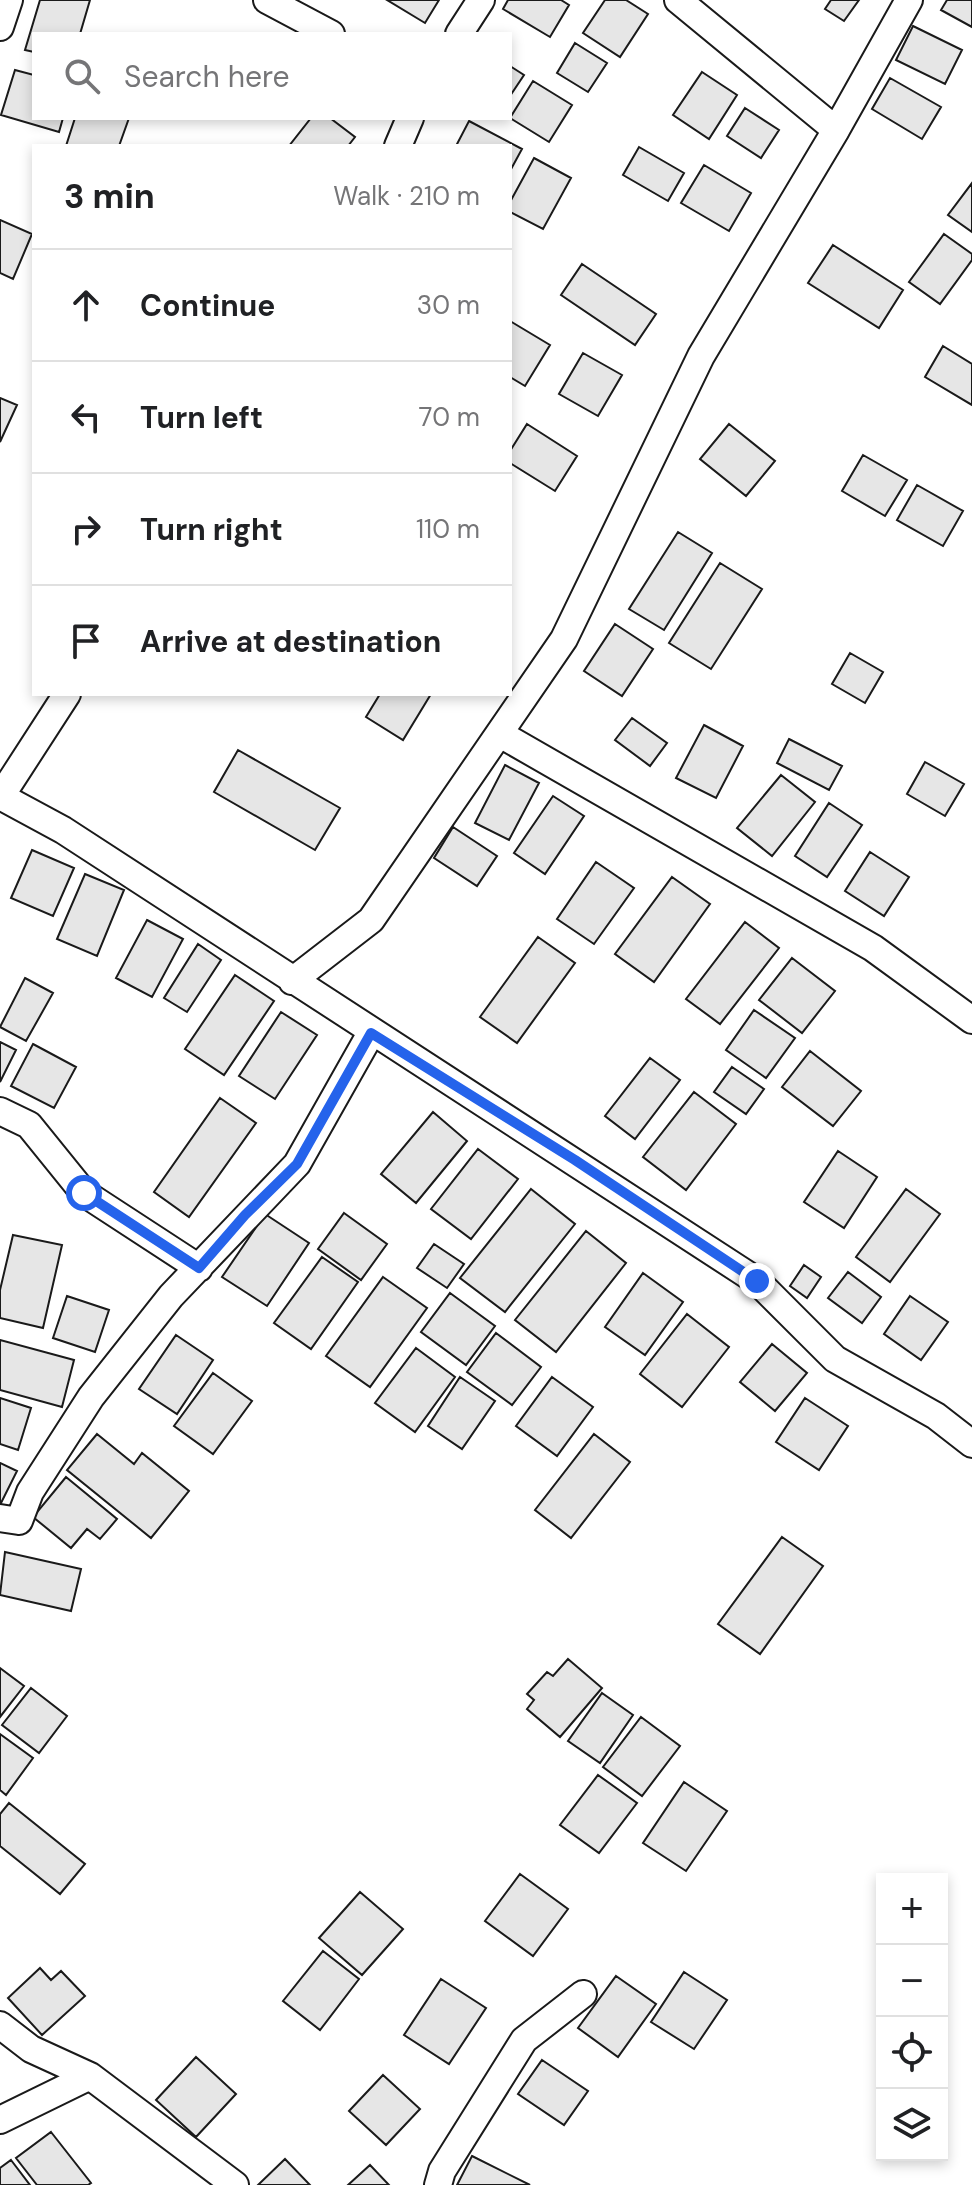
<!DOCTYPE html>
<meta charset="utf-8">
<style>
:root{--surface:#fff;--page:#f6f6f6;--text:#202124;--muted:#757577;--line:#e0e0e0}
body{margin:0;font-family:"DM Sans",sans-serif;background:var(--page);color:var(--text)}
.controls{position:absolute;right:24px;bottom:24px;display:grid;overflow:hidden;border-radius:0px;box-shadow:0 4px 12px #0003}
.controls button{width:72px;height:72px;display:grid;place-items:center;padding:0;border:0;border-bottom:2px solid var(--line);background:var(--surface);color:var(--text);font:40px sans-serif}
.stop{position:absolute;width:24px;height:24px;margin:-18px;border:6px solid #2563eb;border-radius:50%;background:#fff}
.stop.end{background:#2563eb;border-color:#fff;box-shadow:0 2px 8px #0008}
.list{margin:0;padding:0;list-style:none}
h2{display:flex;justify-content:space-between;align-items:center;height:104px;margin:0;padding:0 32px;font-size:34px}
h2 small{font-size:26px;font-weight:400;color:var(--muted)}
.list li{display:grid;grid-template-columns:52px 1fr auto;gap:24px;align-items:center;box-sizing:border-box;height:112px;padding:0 32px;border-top:2px solid var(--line)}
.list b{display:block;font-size:30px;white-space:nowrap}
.list em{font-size:26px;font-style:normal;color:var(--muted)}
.icon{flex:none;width:44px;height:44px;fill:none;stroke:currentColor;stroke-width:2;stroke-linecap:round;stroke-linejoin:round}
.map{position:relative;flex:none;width:972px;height:2185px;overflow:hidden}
.search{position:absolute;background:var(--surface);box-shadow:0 4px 12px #0003;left:32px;top:32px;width:480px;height:88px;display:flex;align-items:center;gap:20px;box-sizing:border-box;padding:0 28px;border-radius:0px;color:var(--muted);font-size:30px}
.panel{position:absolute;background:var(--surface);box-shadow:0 4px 12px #0003;left:32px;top:144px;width:480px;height:552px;border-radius:0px}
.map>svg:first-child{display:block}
.building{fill:#e6e6e6;stroke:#1a1a1a;stroke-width:2}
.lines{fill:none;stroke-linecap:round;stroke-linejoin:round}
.minor-casing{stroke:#1a1a1a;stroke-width:30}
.minor{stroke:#fff;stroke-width:26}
.route{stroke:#2563eb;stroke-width:10}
</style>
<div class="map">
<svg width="972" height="2185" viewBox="0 0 972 2185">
<rect width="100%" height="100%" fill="#fff"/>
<path class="building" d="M40 0H90L80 34H34V52L25 50Z
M387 0H439L425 23Z
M508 0H561L569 5 550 37 503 9Z
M605 0H626L648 14 620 57 583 33Z
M831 0H859L844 21 825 9Z
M947 0H972V27L941 10Z
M913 26 962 50 945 84 896 60Z
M575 43 607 63 588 92 557 73Z
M510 66 524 75 510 96Z
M15 70 34 75V118H63L59 132 1 115Z
M702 72 737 95 709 139 673 115Z
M890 78 941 107 922 139 872 109Z
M533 81 572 105 549 142 510 118Z
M745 108 779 130 761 158 727 136Z
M75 118H129L119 146H66Z
M311 118H330L355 137 348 146H289Z
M469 121 522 149 510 171V146H456Z
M639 147 684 173 668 201 623 175Z
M534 158 571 178 543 229 510 212V202Z
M704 165 751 193 729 231 681 203Z
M972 183V232L948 215Z
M0 220 32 234 13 279 0 273Z
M944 234 972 254V260L940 304 909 282Z
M833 245 903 290 879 328 808 283Z
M582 264 656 314 635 345 561 295Z
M510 321 550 345 525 386 510 377Z
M943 346 972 364V405L925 377Z
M583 353 622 375 598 416 559 394Z
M0 398 17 405 0 442Z
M527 424 577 456 555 491 510 463V451Z
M729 424 775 461 746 496 700 459Z
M863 455 907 480 885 516 842 491Z
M917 485 963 511 943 546 897 520Z
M678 532 712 553 664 630 629 609Z
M720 563 762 589 711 669 669 643Z
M615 624 653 649 622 696 584 671Z
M850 653 883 672 865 703 832 684Z
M380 694H431L403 740 366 717Z
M632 718 667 743 650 766 615 740Z
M704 725 743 746 716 798 676 778Z
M789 739 842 766 829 790 777 763Z
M238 750 340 808 315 850 214 792Z
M925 762 964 784 945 816 907 794Z
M505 765 539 783 509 840 475 823Z
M781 775 815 802 772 856 737 828Z
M553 796 584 816 545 874 514 853Z
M829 803 862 825 827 877 795 856Z
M453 827 497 856 477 886 434 858Z
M32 850 74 868 53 916 11 898Z
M870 852 909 877 884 916 845 891Z
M596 862 634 888 594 944 557 919Z
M85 874 124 890 97 956 57 939Z
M672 877 710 904 654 982 615 954Z
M147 920 183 939 152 997 116 978Z
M745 922 779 948 720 1024 686 999Z
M538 937 575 963 517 1043 480 1017Z
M198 944 221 960 187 1012 164 998Z
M792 958 835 991 802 1033 759 1000Z
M235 975 274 1001 224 1075 185 1049Z
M25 978 53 993 26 1041 0 1027Z
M754 1010 795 1038 766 1078 726 1050Z
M281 1012 317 1035 275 1099 239 1076Z
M0 1042 16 1050 0 1082Z
M33 1044 76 1067 54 1108 11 1086Z
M810 1051 861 1091 833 1126 782 1087Z
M650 1058 680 1080 635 1139 605 1116Z
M732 1067 764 1089 746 1114 714 1092Z
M694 1092 736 1124 686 1190 643 1157Z
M220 1098 256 1123 189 1217 154 1192Z
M433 1112 467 1141 416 1203 381 1174Z
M478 1149 518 1179 471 1239 431 1209Z
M838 1151 877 1177 844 1228 804 1202Z
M531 1189 575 1224 505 1312 460 1278Z
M906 1189 940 1214 890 1282 856 1257Z
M344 1213 387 1244 361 1280 318 1249Z
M265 1214 309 1243 267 1306 222 1277Z
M586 1231 626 1263 556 1352 515 1320Z
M13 1235 62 1245 43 1328 0 1318V1290Z
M434 1244 464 1264 447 1288 417 1268Z
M322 1257 358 1282 311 1349 274 1323Z
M804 1265 821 1277 807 1298 790 1286Z
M848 1272 881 1297 862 1323 828 1298Z
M643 1273 683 1302 645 1355 605 1327Z
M383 1277 427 1308 370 1387 326 1356Z
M450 1293 495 1326 466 1365 421 1332Z
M67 1296 109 1310 95 1352 53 1338Z
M910 1296 948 1322 921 1360 884 1334Z
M687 1314 729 1347 682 1407 640 1374Z
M496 1333 541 1367 512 1405 467 1372Z
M176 1335 213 1360 177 1414 139 1389Z
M0 1340 74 1360 62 1407 0 1390Z
M772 1344 807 1373 775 1411 740 1382Z
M416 1348 455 1377 415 1432 375 1403Z
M213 1373 252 1401 213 1454 174 1426Z
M460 1377 495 1401 462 1449 428 1426Z
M552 1377 593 1407 557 1456 516 1426Z
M0 1398 31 1408 18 1450 0 1444Z
M805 1398 848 1426 819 1470 776 1442Z
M97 1434 134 1464 142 1453 189 1491 151 1538 67 1470Z
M594 1434 630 1462 571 1538 535 1510Z
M0 1463 17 1471 0 1505Z
M66 1477 117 1519 100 1539 87 1529 71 1548 33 1517Z
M782 1537 823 1566 760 1654 718 1624Z
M5 1552 81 1569 71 1611 0 1595Z
M568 1659 602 1688 560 1737 527 1709 534 1700 527 1694 547 1672 553 1676Z
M0 1668 24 1686 0 1717Z
M31 1688 67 1716 39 1753 2 1725Z
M602 1693 633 1715 600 1763 568 1741Z
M641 1717 680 1746 642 1796 603 1767Z
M0 1734 33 1758 6 1795 0 1790Z
M598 1775 637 1803 599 1853 560 1825Z
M684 1782 727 1811 686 1871 643 1843Z
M9 1803 85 1864 60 1894 0 1846V1814Z
M520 1874 568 1909 533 1956 485 1921Z
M360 1892 403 1929 362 1975 319 1938Z
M323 1951 359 1979 320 2030 283 2001Z
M40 1968 51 1980 61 1971 85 1996 42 2035 8 1998Z
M684 1972 727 2000 694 2049 651 2022Z
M616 1976 656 2004 618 2057 578 2028Z
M441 1979 486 2008 449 2064 404 2035Z
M196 2057 236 2094 196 2137 156 2100Z
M542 2060 588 2091 564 2125 518 2094Z
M383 2075 420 2109 386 2145 349 2111Z
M51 2132 91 2183 88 2185H37L16 2158Z
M472 2156 530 2185H457Z
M285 2159 310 2185H258Z
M11 2160 30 2185H0V2168Z
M370 2165 389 2185H348Z"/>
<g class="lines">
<g class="minor-casing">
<path id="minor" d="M267 0 331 34
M678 0 836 130
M0 27 9 0
M459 34 481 0
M398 146 410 118
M500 734 873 948 972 1020
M0 796 63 830 757 1281 835 1359 936 1416 972 1444
M1 796 67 694
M292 981 371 920 564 639 701 356 836 130 909 0
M0 1111 29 1125 84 1193 199 1268
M0 1518 19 1521 30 1492 91 1397 171 1296 297 1164 371 1033
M0 2025 31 2049 90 2076 235 2185
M0 2120 90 2076
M438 2185 442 2171 524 2040 583 1994"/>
</g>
<use href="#minor" class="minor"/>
</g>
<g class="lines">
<path class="route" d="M84 1193 199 1268 245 1215 297 1164 371 1033 575 1160 757 1281"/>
</g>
</svg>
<div class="controls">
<button>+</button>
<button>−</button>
<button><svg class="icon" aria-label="locate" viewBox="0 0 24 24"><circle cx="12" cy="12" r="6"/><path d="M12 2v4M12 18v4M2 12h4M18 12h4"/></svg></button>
<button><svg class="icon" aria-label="layers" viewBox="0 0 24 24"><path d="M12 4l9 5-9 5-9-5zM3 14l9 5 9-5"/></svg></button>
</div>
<div class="stop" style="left:84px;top:1193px"></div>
<div class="stop end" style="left:757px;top:1281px"></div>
<div class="search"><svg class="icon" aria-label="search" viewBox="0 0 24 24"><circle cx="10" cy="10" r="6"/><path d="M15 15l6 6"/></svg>Search here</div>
<section class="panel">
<h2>3 min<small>Walk · 210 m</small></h2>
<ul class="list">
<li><svg class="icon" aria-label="ahead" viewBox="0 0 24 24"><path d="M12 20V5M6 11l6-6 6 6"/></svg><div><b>Continue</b></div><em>30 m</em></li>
<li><svg class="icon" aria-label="left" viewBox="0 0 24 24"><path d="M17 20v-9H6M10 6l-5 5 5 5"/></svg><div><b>Turn left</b></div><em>70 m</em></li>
<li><svg class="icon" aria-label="right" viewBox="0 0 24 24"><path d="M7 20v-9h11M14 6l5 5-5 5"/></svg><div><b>Turn right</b></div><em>110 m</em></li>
<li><svg class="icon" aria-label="arrive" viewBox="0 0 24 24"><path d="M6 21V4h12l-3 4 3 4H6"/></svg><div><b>Arrive at destination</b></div></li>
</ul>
</section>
</div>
